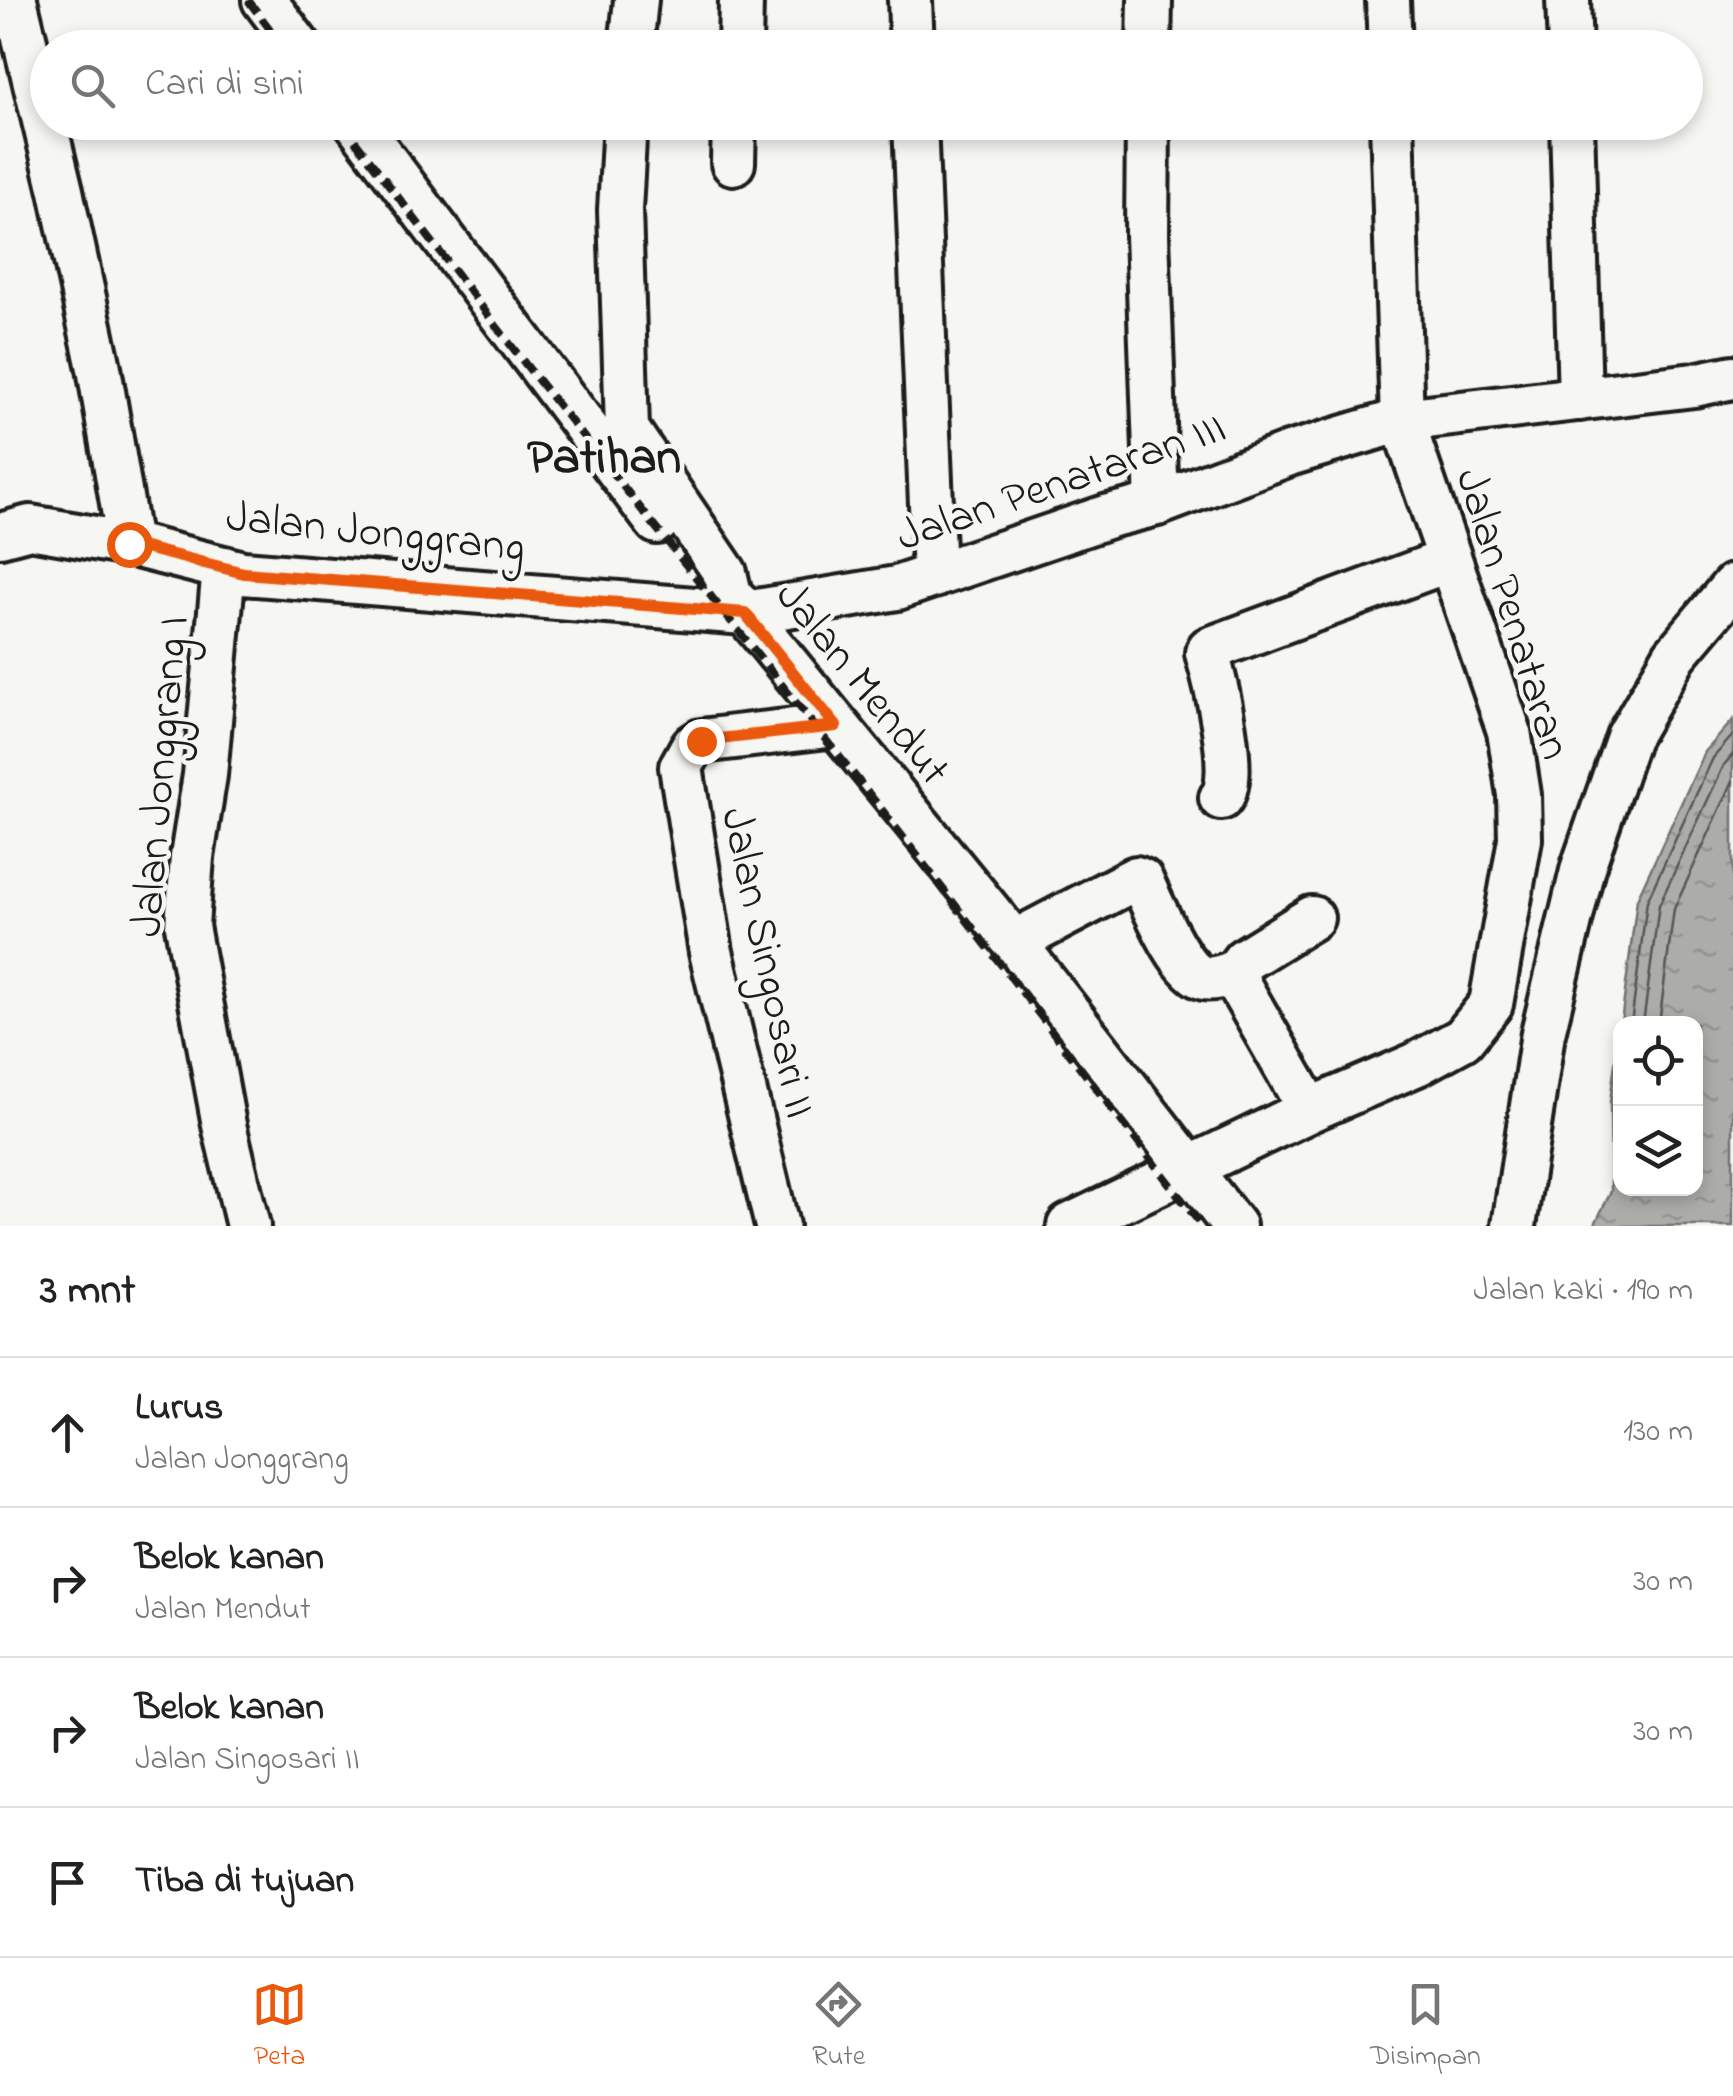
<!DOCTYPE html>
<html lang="id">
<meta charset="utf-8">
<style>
:root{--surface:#fff;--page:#f2f2f2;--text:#222;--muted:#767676;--line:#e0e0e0;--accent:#ea580c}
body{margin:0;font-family:"Indie Flower",sans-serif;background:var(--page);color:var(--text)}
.controls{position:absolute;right:30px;bottom:30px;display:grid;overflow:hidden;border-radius:20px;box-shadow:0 5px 15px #0003}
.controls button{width:90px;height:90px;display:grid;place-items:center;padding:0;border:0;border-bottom:2px solid var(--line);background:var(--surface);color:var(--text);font:50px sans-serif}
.stop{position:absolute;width:30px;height:30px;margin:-22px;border:8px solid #ea580c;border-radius:50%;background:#fff}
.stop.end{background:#ea580c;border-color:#fff;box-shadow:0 2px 10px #0008}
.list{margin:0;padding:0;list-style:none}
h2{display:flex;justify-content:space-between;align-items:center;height:130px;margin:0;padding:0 40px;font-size:42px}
h2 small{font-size:32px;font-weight:400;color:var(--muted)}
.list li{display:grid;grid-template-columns:65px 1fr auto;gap:30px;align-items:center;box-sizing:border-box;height:150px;padding:0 40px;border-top:2px solid var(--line)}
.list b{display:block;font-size:38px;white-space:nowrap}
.list p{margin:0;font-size:32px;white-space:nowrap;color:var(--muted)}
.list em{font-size:32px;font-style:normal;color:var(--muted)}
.icon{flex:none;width:55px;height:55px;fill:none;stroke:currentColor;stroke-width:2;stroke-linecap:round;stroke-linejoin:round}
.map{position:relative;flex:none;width:1733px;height:1226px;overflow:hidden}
.search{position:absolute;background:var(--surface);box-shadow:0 5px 15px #0003;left:30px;right:30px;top:30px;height:110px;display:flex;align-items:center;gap:25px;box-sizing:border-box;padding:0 35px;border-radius:55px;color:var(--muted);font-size:38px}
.sheet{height:730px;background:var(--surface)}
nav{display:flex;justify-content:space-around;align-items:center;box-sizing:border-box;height:140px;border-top:2px solid var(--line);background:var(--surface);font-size:28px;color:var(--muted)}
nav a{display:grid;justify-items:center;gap:5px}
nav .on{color:var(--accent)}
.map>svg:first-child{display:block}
.water{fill:url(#water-ripples);stroke:#727271;stroke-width:2.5}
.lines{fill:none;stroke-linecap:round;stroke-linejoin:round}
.shore{stroke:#565654;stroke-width:2.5}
.minor-casing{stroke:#1c1c1c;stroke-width:50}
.minor{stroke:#f6f6f2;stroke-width:42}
.rail{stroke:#1c1c1c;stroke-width:8;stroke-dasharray:15 8;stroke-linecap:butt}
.route{stroke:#ea580c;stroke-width:12}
.labels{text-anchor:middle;stroke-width:9;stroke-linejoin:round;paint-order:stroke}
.street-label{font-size:45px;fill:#1c1c1c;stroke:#f6f6f2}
.quarter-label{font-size:50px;font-weight:bold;fill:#1c1c1c;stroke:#f6f6f2}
</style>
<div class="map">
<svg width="1733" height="1226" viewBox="0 0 1733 1226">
<defs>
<pattern id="water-ripples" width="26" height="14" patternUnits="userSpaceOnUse" patternTransform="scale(2.5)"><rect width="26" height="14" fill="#acaca9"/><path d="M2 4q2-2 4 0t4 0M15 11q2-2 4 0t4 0" fill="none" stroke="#939391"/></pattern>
</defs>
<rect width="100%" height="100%" fill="#f6f6f2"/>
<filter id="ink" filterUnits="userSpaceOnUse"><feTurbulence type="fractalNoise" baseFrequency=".01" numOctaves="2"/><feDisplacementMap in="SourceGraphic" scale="20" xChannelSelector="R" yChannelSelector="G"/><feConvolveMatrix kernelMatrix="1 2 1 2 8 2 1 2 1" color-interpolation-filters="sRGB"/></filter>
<g filter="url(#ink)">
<path class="water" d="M1733 720V1226H1594L1611 1191 1610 1102 1620 1025V1188H1696V1024L1621 1023 1637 899 1705 752Z"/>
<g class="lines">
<path class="shore" d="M1631 1024 1647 901 1713 758 1733 735
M1643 1024 1659 905 1724 765 1733 754
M1659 1024 1674 909 1733 781"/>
<g class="minor-casing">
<path id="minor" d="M15 0 61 191 99 368 129 544
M264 0 300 48
M910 0 912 48
M1388 0 1390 48
M1568 0 1570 48
M631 48 636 0
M740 48 741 0
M1149 48 1150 0
M356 122 657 522
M625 122 620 210 627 429 725 573 730 594 1014 942 1234 1226
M915 122 934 576
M1148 122 1147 235 1157 504
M1572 122 1580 399
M733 163 734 122
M0 535 30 527 129 544 243 573 745 613 897 588 1109 516 1157 504 1289 454 1402 420 1694 385 1733 377
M224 568 205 775 192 857 187 926 224 1125 248 1226
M1221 798C1239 777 1215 680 1207 653L1209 649 1449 560
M1014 942 1136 878 1141 880C1152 902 1179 971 1204 978 1214 980 1226 975 1235 972
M1310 1110 1240 987 1235 972 1244 960 1312 918
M777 1226 711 952 681 767 692 747 701 741 836 725
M1069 1226 1310 1110 1417 1064 1463 1039 1491 1004 1520 839 1519 795 1509 731 1402 420 1392 122
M1514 1226 1543 1033 1583 867 1628 737 1675 655 1733 586"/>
</g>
<use href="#minor" class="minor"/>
<path class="rail" d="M248 0 284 48
M341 122 526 365 886 815 1202 1226"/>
</g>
</g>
<g class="lines" filter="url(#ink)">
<path class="route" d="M129 544 244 573 745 613 836 726 701 741"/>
</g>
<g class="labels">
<g class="street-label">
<text transform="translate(1060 479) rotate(-19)" y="16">Jalan Penataran III</text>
<text transform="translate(376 529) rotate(6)" y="16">Jalan Jonggrang</text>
<text transform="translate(1516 613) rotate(73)" y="16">Jalan Penataran</text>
<text transform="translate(865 681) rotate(51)" y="16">Jalan Mendut</text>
<text transform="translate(157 776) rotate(-85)" y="16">Jalan Jonggrang I</text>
<text transform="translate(771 962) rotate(78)" y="16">Jalan Singosari II</text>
</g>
<g class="quarter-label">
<text x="604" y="472">Patihan</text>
</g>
</g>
</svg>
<div class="controls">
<button><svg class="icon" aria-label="locate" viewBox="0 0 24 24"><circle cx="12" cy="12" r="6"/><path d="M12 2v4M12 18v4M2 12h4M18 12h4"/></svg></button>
<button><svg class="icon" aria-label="layers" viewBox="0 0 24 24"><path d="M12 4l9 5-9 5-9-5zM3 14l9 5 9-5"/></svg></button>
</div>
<div class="stop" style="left:129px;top:544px"></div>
<div class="stop end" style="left:701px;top:741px"></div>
<div class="search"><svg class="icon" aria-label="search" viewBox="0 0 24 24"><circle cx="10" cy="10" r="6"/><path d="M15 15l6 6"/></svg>Cari di sini</div>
</div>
<section class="sheet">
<h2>3 mnt<small>Jalan kaki · 190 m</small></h2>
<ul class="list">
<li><svg class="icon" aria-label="ahead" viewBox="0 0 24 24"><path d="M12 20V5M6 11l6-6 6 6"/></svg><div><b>Lurus</b><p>Jalan Jonggrang</p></div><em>130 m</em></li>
<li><svg class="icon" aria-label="right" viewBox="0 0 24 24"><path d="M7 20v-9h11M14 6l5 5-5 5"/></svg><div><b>Belok kanan</b><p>Jalan Mendut</p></div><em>30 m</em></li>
<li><svg class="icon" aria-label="right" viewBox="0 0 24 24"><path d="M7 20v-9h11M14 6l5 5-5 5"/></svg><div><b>Belok kanan</b><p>Jalan Singosari II</p></div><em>30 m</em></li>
<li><svg class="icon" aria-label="arrive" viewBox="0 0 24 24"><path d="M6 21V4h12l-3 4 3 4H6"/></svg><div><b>Tiba di tujuan</b></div></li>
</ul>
</section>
<nav>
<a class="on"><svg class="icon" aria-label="map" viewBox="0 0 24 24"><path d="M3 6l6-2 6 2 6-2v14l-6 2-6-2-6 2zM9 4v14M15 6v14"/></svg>Peta</a>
<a><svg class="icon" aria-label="directions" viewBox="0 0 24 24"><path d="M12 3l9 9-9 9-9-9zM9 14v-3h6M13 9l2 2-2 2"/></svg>Rute</a>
<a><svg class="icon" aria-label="saved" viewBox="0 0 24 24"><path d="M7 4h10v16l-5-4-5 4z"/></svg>Disimpan</a>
</nav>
